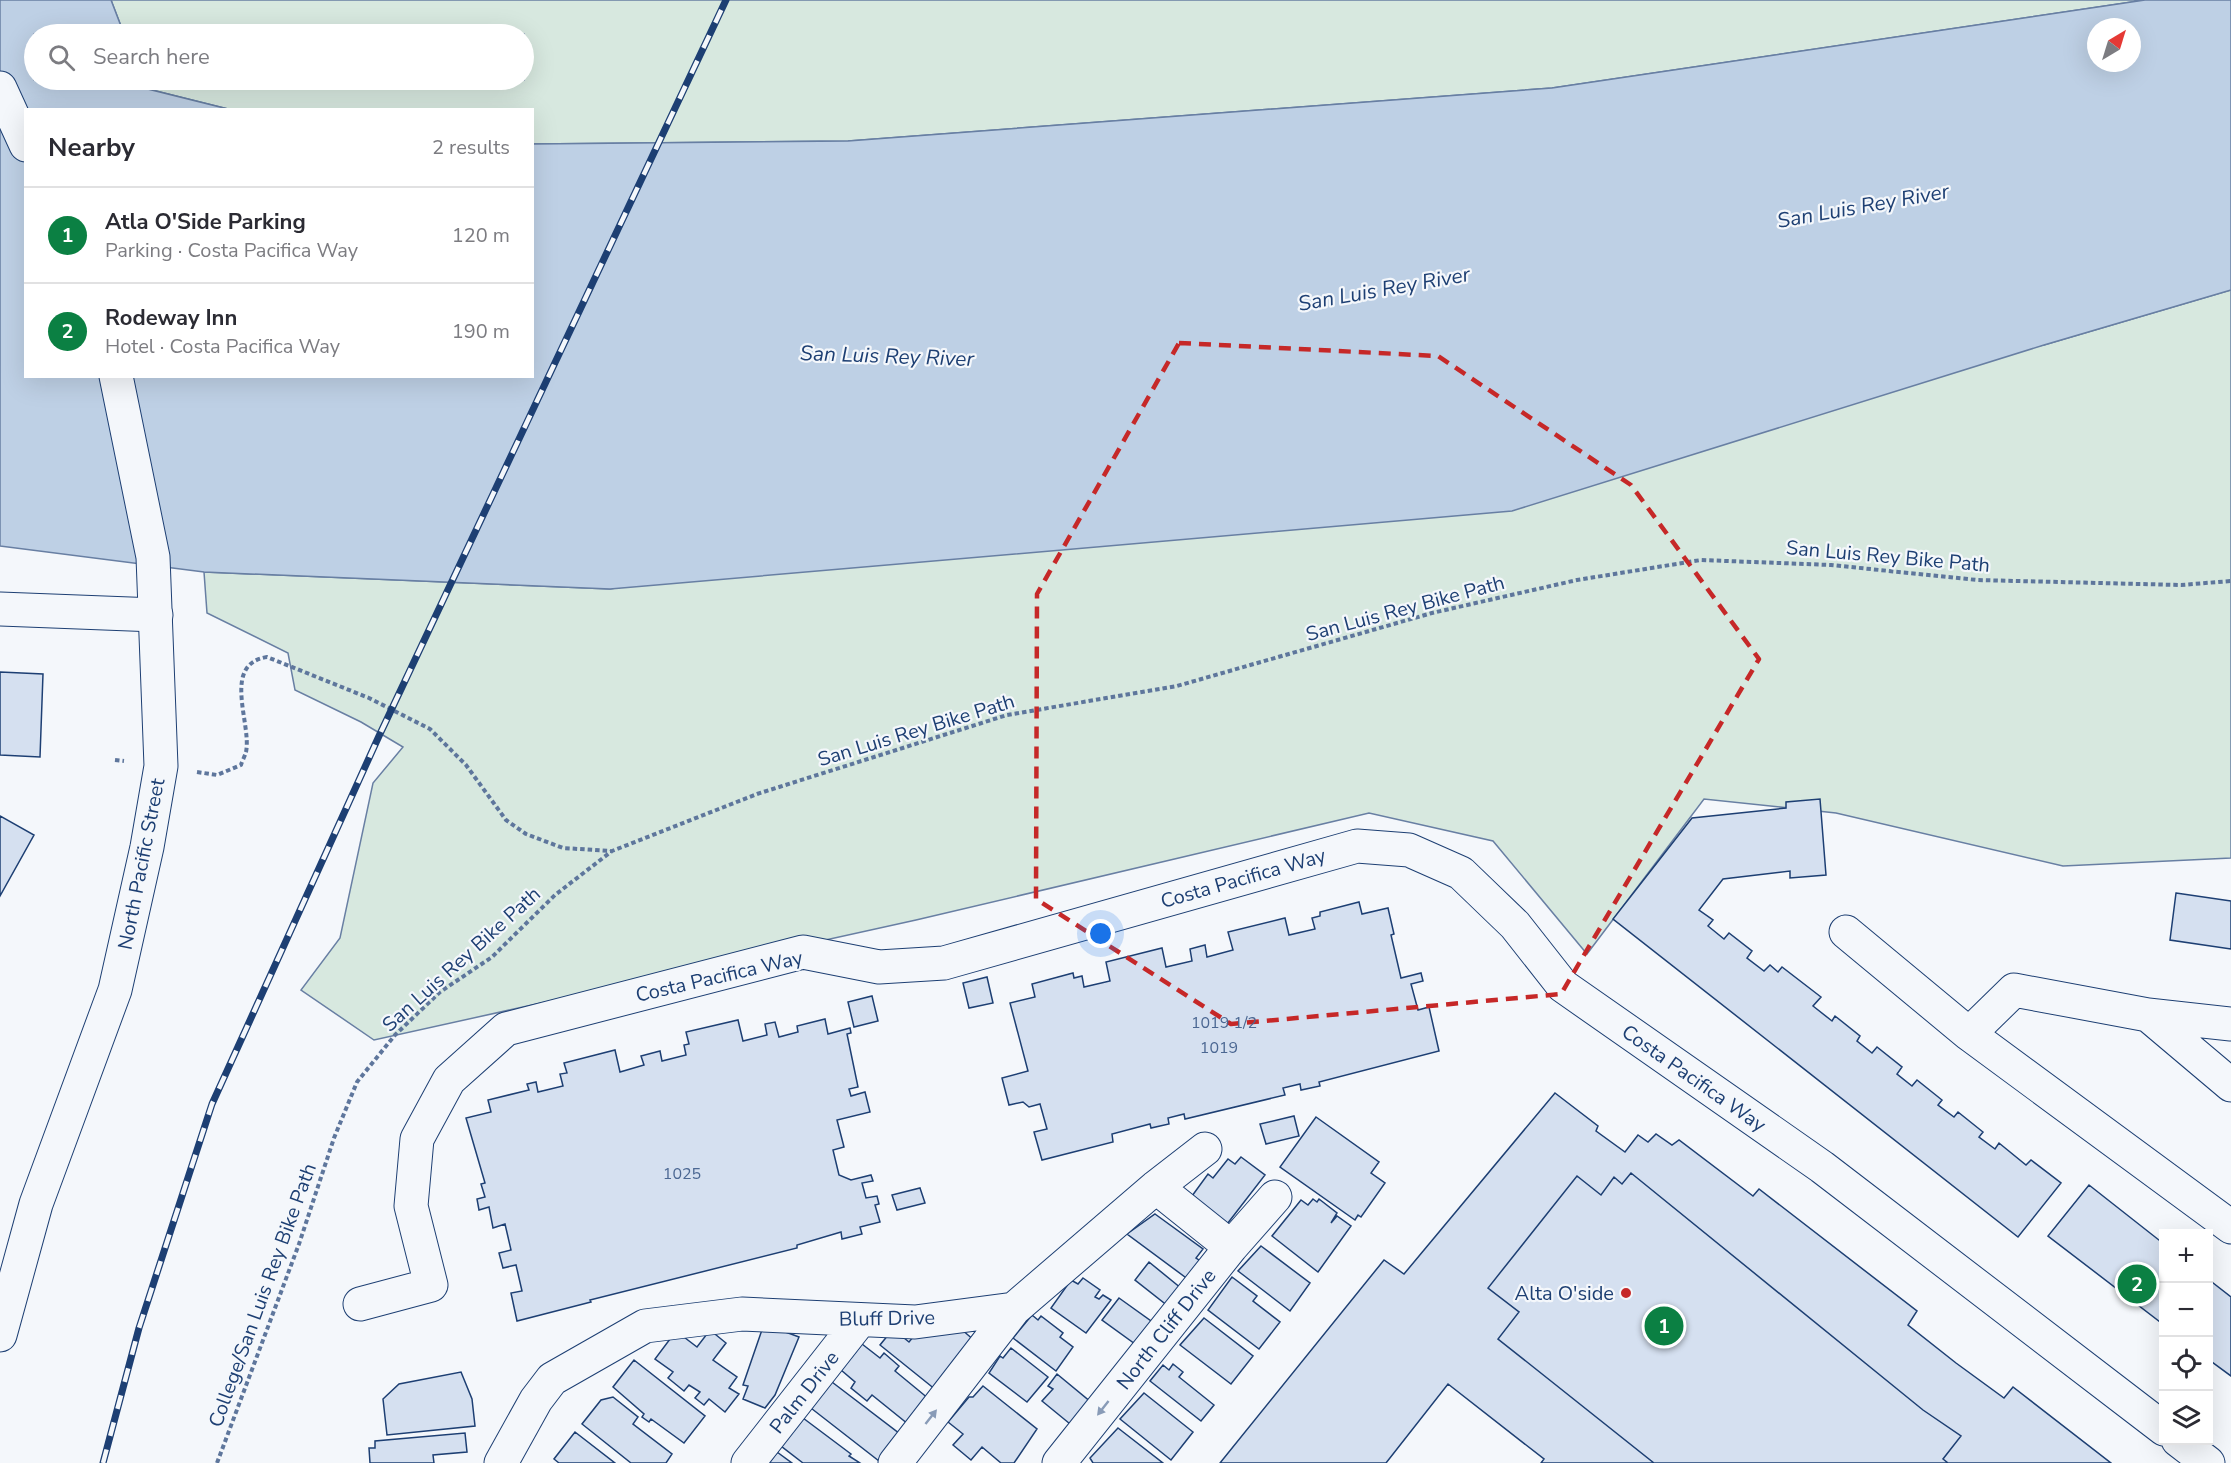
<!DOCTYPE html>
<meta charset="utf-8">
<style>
:root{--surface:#fff;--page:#f7f7f7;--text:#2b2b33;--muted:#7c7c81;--line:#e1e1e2;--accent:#0b8043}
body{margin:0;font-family:"Nunito Sans",sans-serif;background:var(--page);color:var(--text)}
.controls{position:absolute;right:18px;bottom:18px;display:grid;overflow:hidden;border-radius:0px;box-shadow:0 6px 24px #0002}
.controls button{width:54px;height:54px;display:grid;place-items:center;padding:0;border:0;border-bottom:2px solid var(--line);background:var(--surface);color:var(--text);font:30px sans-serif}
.compass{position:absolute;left:2087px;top:18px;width:54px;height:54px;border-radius:50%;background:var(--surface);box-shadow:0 6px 24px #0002;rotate:38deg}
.you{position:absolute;left:1101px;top:934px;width:21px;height:21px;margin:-15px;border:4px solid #fff;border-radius:50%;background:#1a73e8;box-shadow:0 0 0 9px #1a73e833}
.badge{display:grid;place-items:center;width:39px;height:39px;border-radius:50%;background:var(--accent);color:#fff;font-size:20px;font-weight:700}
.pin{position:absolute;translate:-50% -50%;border:3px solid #fff;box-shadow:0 2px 6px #0006}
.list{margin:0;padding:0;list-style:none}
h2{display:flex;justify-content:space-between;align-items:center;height:78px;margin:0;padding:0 24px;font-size:26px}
h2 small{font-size:20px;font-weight:400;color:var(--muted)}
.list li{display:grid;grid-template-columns:39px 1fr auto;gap:18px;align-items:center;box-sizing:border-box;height:96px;padding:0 24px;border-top:2px solid var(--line)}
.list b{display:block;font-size:22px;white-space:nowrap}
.list p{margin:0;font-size:20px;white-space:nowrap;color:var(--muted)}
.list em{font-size:20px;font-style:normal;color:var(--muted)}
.icon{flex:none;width:33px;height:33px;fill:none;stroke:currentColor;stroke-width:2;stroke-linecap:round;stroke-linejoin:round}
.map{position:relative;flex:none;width:2231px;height:1463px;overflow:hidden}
.search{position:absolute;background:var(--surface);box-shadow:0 6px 24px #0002;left:24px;top:24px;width:510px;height:66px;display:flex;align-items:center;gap:15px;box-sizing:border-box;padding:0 21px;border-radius:33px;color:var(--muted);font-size:22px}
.panel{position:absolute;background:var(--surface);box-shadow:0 6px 24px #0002;left:24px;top:108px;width:510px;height:270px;border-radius:0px}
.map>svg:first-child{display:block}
.green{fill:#d7e8df;stroke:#687fa3;stroke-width:1.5}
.water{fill:#bed0e5;stroke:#687fa3;stroke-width:1.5;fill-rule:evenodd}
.building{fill:#d5e0f0;stroke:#1d3f73;stroke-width:1.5}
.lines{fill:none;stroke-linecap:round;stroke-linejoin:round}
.minor-casing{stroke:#1d3f73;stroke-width:35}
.major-casing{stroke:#1d3f73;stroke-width:35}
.path{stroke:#5e769c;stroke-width:4;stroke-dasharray:4.5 3;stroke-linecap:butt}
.minor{stroke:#f4f7fb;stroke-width:33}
.major{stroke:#f4f7fb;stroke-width:33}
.rail-casing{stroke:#1d3f73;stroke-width:7}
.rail{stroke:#f4f7fb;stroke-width:4.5;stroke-dasharray:14;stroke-linecap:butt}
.oneway{fill:#889bb7}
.marked{fill:none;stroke:#c62828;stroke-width:4.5;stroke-dasharray:12 8;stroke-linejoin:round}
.poi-dot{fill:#c62828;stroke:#f4f7fb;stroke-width:2}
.labels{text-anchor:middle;stroke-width:4.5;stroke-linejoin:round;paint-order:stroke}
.number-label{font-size:16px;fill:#4b6792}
.street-label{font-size:20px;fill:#1d3f73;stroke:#f4f7fb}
.poi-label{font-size:20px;fill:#1d3f73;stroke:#f4f7fb;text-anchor:end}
.water-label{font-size:21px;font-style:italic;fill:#1d3f73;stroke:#f4f7fb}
</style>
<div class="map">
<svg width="2231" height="1463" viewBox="0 0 2231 1463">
<rect width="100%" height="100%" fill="#f4f7fb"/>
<path class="green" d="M111 0H2145L1552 88 848 141 533 144 532 110 228 109 144 88 141 80H524V34H124Z
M2231 290V858L2063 866 1836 813 1704 799 1587 954 1493 841 1369 813 916 920 374 1040 301 990 340 938 373 783 403 747 361 722 295 690 288 653 207 613 204 572 610 589 2044 345Z"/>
<path class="water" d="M0 0H111L124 34H34V80H141L144 88 228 109 26 110V376H532L533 144 848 141 1552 88 2145 0H2231V290L2044 345 1512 511 610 589 204 572 0 546ZM2096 27H2132V63H2096Z"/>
<path class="building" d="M0 672 43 674 40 757 0 755Z
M1820 799 1826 875 1790 878V871L1723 879 1699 910 1713 920 1708 926 1724 939 1729 933 1752 951 1747 958 1764 971 1770 965 1778 972 1782 967 1821 997 1813 1006 1832 1021 1835 1016 1860 1036 1857 1041 1872 1053 1877 1047 1902 1067 1897 1074 1912 1086 1917 1080 1942 1100 1938 1105 1954 1117 1958 1112 1983 1132 1979 1137 1995 1149 1999 1143 2026 1165 2031 1160 2061 1183 2018 1237 1613 919 1692 818 1786 808V802Z
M0 816 34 835 0 896Z
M2176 893 2231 901V949L2170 940Z
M1359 902 1362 914 1388 908 1394 934 1391 935 1401 978 1421 973 1423 981 1411 984 1418 1010 1429 1007 1439 1051 1319 1082 1320 1086 1301 1090 1300 1084 1283 1088 1285 1095 1185 1119 1184 1114 1168 1118 1169 1124 1151 1128 1150 1124 1112 1134 1113 1142 1042 1160 1034 1132 1047 1129 1040 1104 1029 1107 1023 1102 1009 1105 1002 1078 1028 1071 1010 1003 1035 997 1032 984 1073 973 1074 978 1082 976 1084 987 1110 981 1106 962 1162 948 1166 967 1192 961 1190 949 1205 945 1207 957 1233 950 1228 932 1285 918 1289 935 1315 929 1312 918 1320 916V912Z
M987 977 993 1003 969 1008 963 983Z
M872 996 878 1021 854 1027 848 1002Z
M825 1019 828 1034 850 1028 851 1033 847 1034 858 1087 849 1089 851 1096 865 1092 870 1112 837 1120 844 1147 833 1150 839 1175 851 1180 871 1175 873 1181 862 1183 866 1198 877 1196 879 1204 875 1205 880 1222 860 1227 862 1234 842 1239 841 1232 797 1245V1248L590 1300 591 1302 517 1321 511 1293 522 1291 516 1265 503 1268 499 1253 511 1250 505 1224 493 1228 489 1207 479 1210 477 1199 485 1197 481 1184 485 1183 466 1118 491 1112 488 1100 529 1090 527 1084 536 1082 538 1092 563 1086 560 1074 567 1073 564 1063 615 1050 620 1072 644 1065 641 1056 660 1051 662 1061 686 1055 684 1045 689 1044 686 1032 738 1020 743 1041 767 1035 765 1024 775 1022 779 1037 798 1032 797 1026Z
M1555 1093 1598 1126 1596 1131 1625 1152 1638 1135 1648 1142 1656 1134 1672 1145 1679 1140 1753 1196 1759 1189 1917 1311 1908 1325 1956 1363 2004 1398 2013 1387 2111 1463H1541L1544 1459 1448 1384 1386 1463H1220L1384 1260 1404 1274Z
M1294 1116 1299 1136 1266 1144 1260 1124Z
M1316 1117 1379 1162 1371 1173 1385 1183 1361 1217 1358 1215 1355 1220 1280 1167Z
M1241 1157 1265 1175 1224 1228 1192 1196 1208 1174 1213 1178 1228 1159 1235 1164Z
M1631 1173 1923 1410 1961 1436 1943 1459 1948 1463H1654L1498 1339 1519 1312 1488 1288 1577 1176 1601 1195 1614 1177 1622 1184Z
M2089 1185 2164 1244V1325L2048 1236Z
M920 1188 925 1203 897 1210 892 1195Z
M1313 1199 1317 1202 1319 1199 1337 1213 1331 1223 1337 1216 1351 1226 1318 1272 1272 1236 1301 1200 1308 1205Z
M1155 1214 1203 1249 1196 1258 1202 1262 1189 1280 1127 1234Z
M1261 1246 1310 1283 1290 1311 1238 1271Z
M1149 1262 1187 1293 1173 1310 1135 1280Z
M1232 1277 1257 1296 1253 1301 1280 1322 1259 1349 1208 1310Z
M1083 1278 1100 1290 1095 1297 1099 1299 1103 1295 1111 1300 1086 1333 1051 1308 1071 1280 1078 1284Z
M2208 1279 2231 1297V1376L2208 1359Z
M1119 1298 1158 1326 1142 1349 1102 1320Z
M1032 1315 1038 1320 1041 1316 1063 1333 1060 1337 1073 1347 1056 1371 1013 1338Z
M1204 1318 1253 1356 1231 1384 1180 1345Z
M954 1323 975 1341 936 1390 880 1345 893 1329 909 1342 923 1325Z
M764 1324 799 1337 775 1395 765 1408 743 1399 748 1386 743 1385Z
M710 1330 726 1343 713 1360 737 1377 729 1388 739 1394 725 1412 709 1399 704 1405 695 1398 700 1392 689 1385 684 1391 668 1378 673 1372 655 1359 676 1331 697 1347Z
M862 1344 880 1358 884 1353 899 1366 895 1371 929 1399 908 1424 872 1395 867 1401 851 1388 855 1382 841 1370Z
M1011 1348 1048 1377 1027 1402 989 1373 1000 1356 1003 1358Z
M634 1360 705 1416 684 1443 651 1419 649 1422 642 1417 644 1414 613 1387Z
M1173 1364 1183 1372 1179 1377 1214 1405 1201 1421 1150 1381 1163 1365 1169 1370Z
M461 1372 472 1399 475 1426 387 1435 383 1399 399 1384Z
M1057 1374 1092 1403 1075 1428 1042 1401 1053 1389 1048 1386Z
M828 1379 900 1434 879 1461 807 1405Z
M983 1386 1037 1429 1014 1463H1001L982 1447 971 1460 953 1445 963 1434 948 1422 969 1397H973Z
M1144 1393 1193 1432 1171 1460 1120 1419Z
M613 1397 638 1417 633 1424 672 1454 666 1463H631L582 1424 601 1400Z
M803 1418 851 1454 849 1456 860 1463H803L781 1446Z
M1118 1428 1163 1463H1093L1090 1458Z
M575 1432 615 1463H559L554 1459Z
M465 1433 467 1452 433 1455 434 1463H370L369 1448H375V1441Z
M777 1452 792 1463H769Z"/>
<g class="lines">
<g class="minor-casing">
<path id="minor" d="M0 609 156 615
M1846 932 1969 1034
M2148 1015 2014 990 1969 1034 2231 1227
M2231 1024 2148 1015 2231 1085
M1156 1187 1231 1247
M360 1304 431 1285 411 1206 417 1139 449 1080 506 1029 803 952 879 967 944 963 1357 846 1409 850 1461 873 1515 925 1563 986 1822 1167 2164 1429
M2178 1440 2208 1463
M501 1463 536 1400 552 1379 645 1326 742 1314 915 1322 1014 1309 1156 1187 1205 1149
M748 1463 860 1320
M895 1463 1014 1309
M1059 1463 1231 1247 1275 1197"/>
</g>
<g class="major-casing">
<path id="major" d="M0 88 26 145
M0 1335 36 1204 115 990 147 847 161 766 153 557 116 376"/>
</g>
<path class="path" d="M115 760 124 761
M197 772 217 775 241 765C242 761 245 756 246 752 252 724 221 664 267 657L369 698 430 729 466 765 506 820 526 834 563 848 611 851
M217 1463 299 1244 334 1138 357 1082 395 1035 440 992 492 957 555 895 612 851 757 794 1007 715 1177 686 1432 613 1577 580 1701 560 1831 565 1977 580 2181 585 2231 581"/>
<use href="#minor" class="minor"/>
<use href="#major" class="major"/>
<g class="rail-casing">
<path id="rail" d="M103 1463 139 1328 212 1104 379 736 726 0"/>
</g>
<use href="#rail" class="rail"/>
</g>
<defs><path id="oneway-solid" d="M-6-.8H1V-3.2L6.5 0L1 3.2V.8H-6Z" transform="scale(1.5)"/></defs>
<g class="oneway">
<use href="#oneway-solid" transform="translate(1103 1408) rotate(128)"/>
<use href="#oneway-solid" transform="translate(931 1417) rotate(-52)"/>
</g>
<path class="marked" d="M1179 343 1438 356 1631 485 1759 659 1561 994 1231 1024 1036 899 1037 594Z"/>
<circle class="poi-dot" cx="1626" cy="1293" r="6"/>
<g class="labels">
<g class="number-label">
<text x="1224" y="1028">1019 1/2</text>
<text x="1219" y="1053">1019</text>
<text x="682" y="1179">1025</text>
</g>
<g class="street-label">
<text transform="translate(1888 556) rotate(5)" y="7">San Luis Rey Bike Path</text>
<text transform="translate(1405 608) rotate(-15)" y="7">San Luis Rey Bike Path</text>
<text transform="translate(916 730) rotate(-17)" y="7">San Luis Rey Bike Path</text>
<text transform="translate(141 864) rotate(-79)" y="7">North Pacific Street</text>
<text transform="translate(1243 878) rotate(-16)" y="7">Costa Pacifica Way</text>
<text transform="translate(461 959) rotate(-42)" y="7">San Luis Rey Bike Path</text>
<text transform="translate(719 976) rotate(-13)" y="7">Costa Pacifica Way</text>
<text transform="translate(1694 1078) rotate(35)" y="7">Costa Pacifica Way</text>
<text transform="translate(262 1295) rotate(-70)" y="7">College/San Luis Rey Bike Path</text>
<text transform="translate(887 1318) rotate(-1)" y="7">Bluff Drive</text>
<text transform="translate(1166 1329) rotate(-52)" y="7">North Cliff Drive</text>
<text transform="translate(804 1392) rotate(-52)" y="7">Palm Drive</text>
</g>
<g class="poi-label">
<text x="1614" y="1300">Alta O'side</text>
</g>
<g class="water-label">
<text transform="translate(1863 206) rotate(-10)" y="7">San Luis Rey River</text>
<text transform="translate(1384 289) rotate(-10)" y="7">San Luis Rey River</text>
<text transform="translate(887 356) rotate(2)" y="7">San Luis Rey River</text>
</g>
</g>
</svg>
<div class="controls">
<button>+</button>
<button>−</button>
<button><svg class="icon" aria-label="locate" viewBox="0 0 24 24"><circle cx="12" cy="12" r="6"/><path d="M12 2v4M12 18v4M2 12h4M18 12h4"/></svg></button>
<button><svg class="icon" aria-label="layers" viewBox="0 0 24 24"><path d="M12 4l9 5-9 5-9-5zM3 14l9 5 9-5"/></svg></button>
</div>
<svg class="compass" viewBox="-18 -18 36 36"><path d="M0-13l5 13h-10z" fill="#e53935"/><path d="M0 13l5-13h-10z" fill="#7c7c81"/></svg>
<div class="you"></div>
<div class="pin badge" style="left:1664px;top:1326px">1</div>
<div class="pin badge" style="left:2137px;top:1284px">2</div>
<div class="search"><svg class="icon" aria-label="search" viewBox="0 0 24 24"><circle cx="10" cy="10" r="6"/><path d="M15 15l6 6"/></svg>Search here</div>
<section class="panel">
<h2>Nearby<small>2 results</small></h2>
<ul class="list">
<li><span class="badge">1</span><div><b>Atla O'Side Parking</b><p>Parking · Costa Pacifica Way</p></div><em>120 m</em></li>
<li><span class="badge">2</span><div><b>Rodeway Inn</b><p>Hotel · Costa Pacifica Way</p></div><em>190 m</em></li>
</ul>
</section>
</div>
